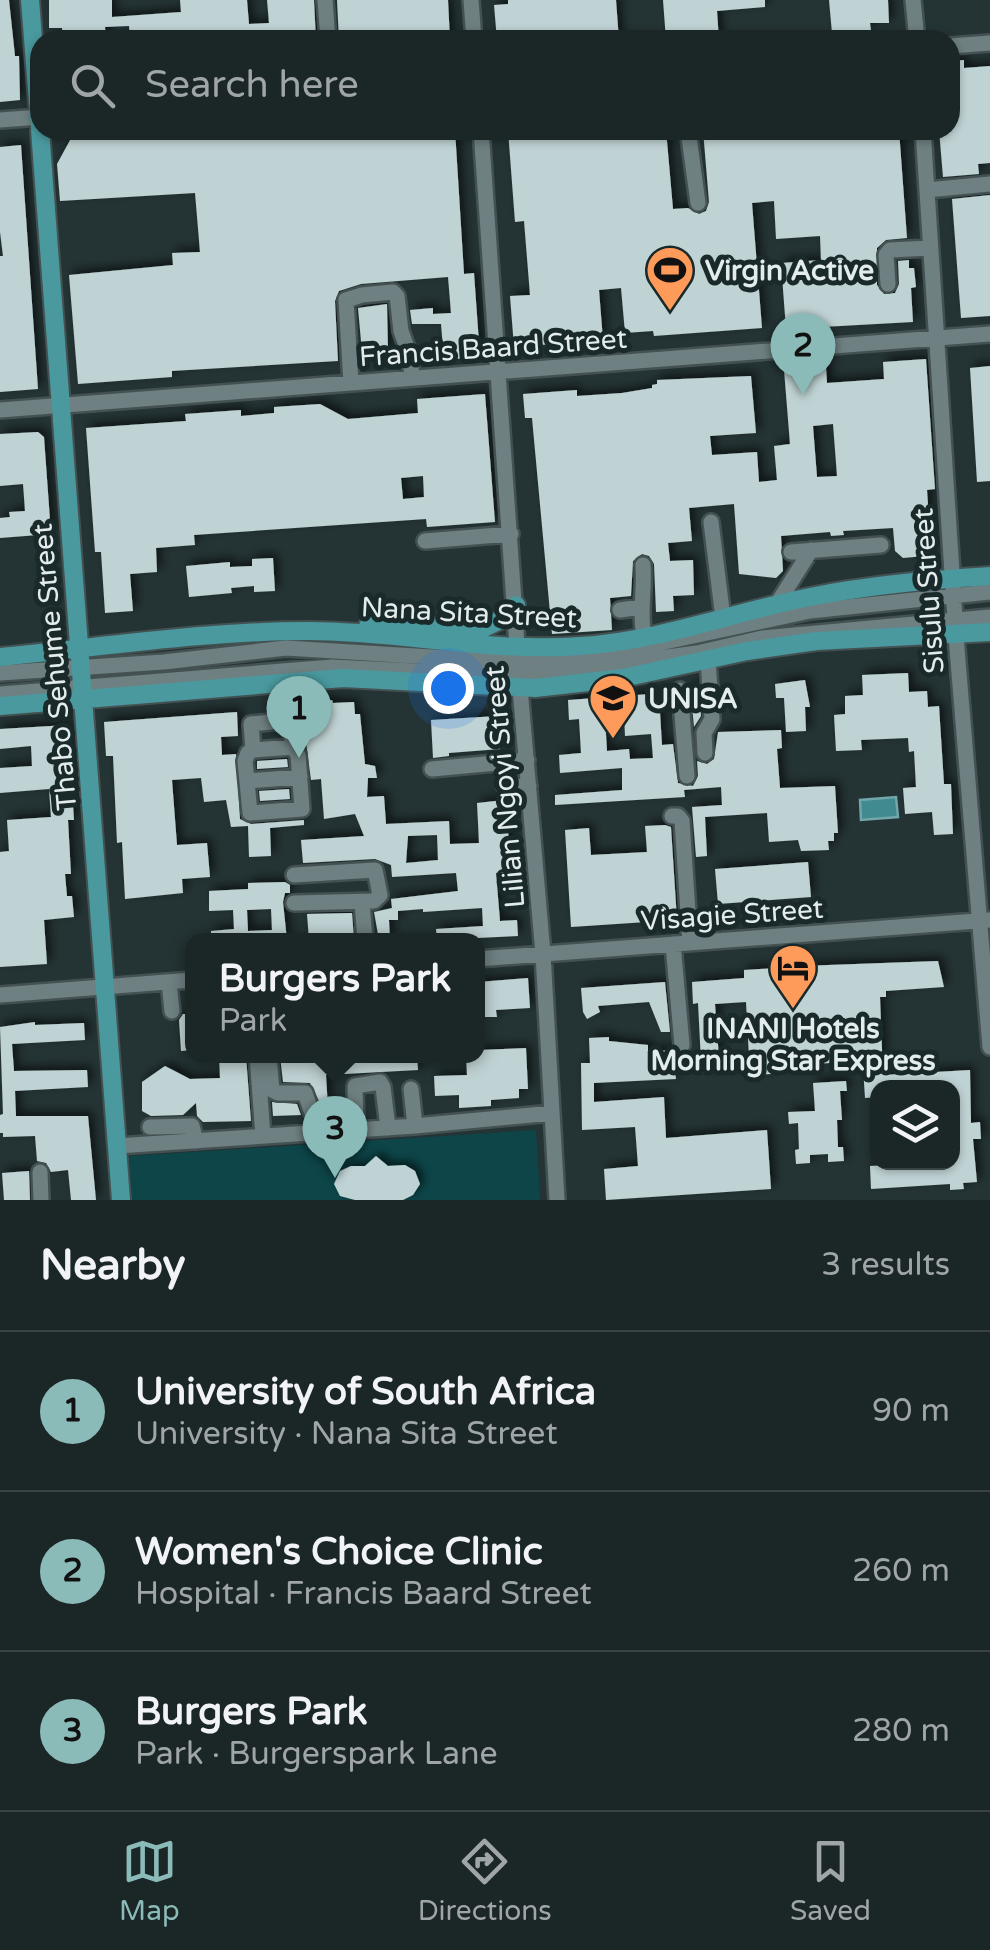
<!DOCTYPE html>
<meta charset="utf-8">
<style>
:root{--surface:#1b2627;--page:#283233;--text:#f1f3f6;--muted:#a0a5a7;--line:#394344;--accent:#8bbbb9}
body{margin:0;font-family:"Varela Round",sans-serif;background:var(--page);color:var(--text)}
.controls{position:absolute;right:30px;bottom:30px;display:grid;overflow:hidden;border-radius:20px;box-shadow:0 2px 8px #0004}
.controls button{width:90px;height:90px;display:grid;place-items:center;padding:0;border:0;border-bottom:2px solid var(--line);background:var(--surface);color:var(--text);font:50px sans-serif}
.you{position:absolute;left:448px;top:688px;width:35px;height:35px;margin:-25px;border:8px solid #fff;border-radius:50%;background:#1a73e8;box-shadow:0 0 0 15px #1a73e833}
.badge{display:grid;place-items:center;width:65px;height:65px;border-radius:50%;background:var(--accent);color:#111;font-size:32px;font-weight:700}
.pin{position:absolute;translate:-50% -82px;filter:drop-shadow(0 2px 5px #0008)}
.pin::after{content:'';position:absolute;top:52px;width:35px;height:30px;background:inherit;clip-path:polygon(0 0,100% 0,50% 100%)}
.popup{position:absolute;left:185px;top:933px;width:300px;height:130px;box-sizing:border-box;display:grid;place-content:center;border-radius:20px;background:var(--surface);filter:drop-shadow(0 2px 8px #0005);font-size:32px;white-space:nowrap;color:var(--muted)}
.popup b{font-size:38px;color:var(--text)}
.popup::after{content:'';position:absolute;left:50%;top:100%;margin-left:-20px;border:20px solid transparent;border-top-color:var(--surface)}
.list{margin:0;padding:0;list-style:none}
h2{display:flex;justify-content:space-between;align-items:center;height:130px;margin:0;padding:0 40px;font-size:42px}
h2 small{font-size:32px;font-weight:400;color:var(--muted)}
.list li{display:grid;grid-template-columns:65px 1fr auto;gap:30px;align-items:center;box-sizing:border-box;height:160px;padding:0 40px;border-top:2px solid var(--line)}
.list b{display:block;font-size:38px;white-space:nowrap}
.list p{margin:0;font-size:32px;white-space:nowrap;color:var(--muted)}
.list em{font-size:32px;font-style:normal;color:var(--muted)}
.icon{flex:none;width:55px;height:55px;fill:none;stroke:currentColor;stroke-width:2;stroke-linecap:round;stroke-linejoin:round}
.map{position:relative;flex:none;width:990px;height:1200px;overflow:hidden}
.search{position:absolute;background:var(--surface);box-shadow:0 2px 8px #0004;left:30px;right:30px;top:30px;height:110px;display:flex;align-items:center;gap:25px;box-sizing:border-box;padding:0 35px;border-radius:30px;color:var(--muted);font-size:38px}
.sheet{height:610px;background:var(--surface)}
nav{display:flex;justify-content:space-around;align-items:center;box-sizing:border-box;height:140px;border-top:2px solid var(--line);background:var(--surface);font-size:28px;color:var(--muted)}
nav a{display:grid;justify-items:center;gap:5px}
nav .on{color:var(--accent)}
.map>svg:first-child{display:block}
.green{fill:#0d4549}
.water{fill:#418a90;stroke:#72a7ac;stroke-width:2.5}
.building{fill:#c0d3d4;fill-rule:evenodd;filter:url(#shadow)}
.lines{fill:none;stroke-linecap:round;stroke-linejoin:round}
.minor-casing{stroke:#445152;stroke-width:20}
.major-casing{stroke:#445152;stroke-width:22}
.minor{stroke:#6f8082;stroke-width:15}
.major{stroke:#49999e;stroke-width:18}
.labels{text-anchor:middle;stroke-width:10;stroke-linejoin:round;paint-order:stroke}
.poi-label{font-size:28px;font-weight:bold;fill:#e3eced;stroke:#1a292a;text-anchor:start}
.street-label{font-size:28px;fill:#e3eced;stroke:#1a292a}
</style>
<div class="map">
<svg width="990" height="1200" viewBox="0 0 990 1200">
<defs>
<filter id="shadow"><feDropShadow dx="4.5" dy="-4.5" stdDeviation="5" flood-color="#0009"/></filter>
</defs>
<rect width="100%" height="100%" fill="#243334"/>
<path class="green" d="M536 1130 540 1200H132L129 1156Z"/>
<path class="water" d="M896 797 898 817 861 820 860 800Z"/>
<path class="building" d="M0 0H9L15 56H19L20 100 0 102Z
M49 0H112V17L181 12 180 0H247L249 24 269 23 267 0H314L316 40H130L129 26 105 27 106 40H63L62 28H49Z
M337 0H448L450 40H339Z
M508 0H616L619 40H497L494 5 508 4Z
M663 0H765V7L717 11 719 40H666Z
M829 0H888L889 23H870L871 30 832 33Z
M964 60V68L990 66V163L978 164 979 174 943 177 939 130H950V61Z
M89 130H455L464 274 474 273 480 357 444 360 441 324H412L410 310 433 308V314L451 313 448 277 361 284 339 291 335 301 338 361 172 371V377L78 384 69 275 173 265 172 253 200 252 195 193 60 201 57 164 75 131Z
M508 130H666L673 209 688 208 699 214 706 211 709 202 703 130H899L907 238 886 240 877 248V285L884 294 895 293 899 284 898 261 909 260V268H914L916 287 911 288 913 322 786 329 781 263 821 260 820 236 776 239 774 201 752 203 762 328 654 336 653 331 625 333 621 288 599 290 603 340 514 347 510 296 530 295 524 221 515 222Z
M21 145 38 389 0 392V256H3L0 232V147Z
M990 195V316L961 318 952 199Z
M387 304 388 351H383V357L368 358 367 351 362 352 358 308Z
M926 359 935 489 927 490 931 548 925 556 903 558 895 551 893 528 843 531 844 535 831 536 830 532 781 536 783 571 776 578 739 574 734 504 689 508 692 541 668 543 670 561 693 560 694 595 673 596 674 611 656 612 654 564 649 556 642 554 633 561 631 596 610 598 612 630 552 634 532 418H525L523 394 577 390V396L622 393 652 388V385L657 384V380L751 376 756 433 710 436 712 455 757 452 759 482 777 480 774 446 790 444 784 370 826 367 827 383 884 379 883 362ZM833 424 837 476 817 477 813 426Z
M990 366V481L977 482 970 368Z
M485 394 495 522 427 527 426 519 194 535 195 545 156 548 157 572 130 574 133 611 105 613 101 552H95L86 428 186 421 185 414 241 410V416L274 413V407L320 404 348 419 418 413 417 399ZM423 476 424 497 403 499 401 478Z
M38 432 44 437 51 534 0 538V518L10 517 9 512 25 511 23 484 0 486V434Z
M273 558 275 591 254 592V586L231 588 232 593 189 597 186 566 230 562V567L252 566V559Z
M908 673 909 692 927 691 928 707 939 706 944 784H951L953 834 934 835 932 812 905 814 903 788 916 787 914 751 909 752 908 738 861 740 862 750 836 751 834 715 845 714V696L863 695 862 675Z
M805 680 810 707H805L806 731 786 732 784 698H776L775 684Z
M690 685H698L701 716 694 727Z
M664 693 670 706 660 712 662 745 673 744 678 783 693 786 698 776 697 761 707 764 714 759 718 732 781 730 782 748 777 749 780 788 835 786 838 833H834V841H828L829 850 801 851 798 840 769 842 767 813 705 817 707 856 696 857 692 807 722 805 721 787 684 790 685 797 555 805V795L622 790V768L560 773 559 755 581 753 579 719 569 720 568 700ZM624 715 625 736 651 734 653 758 630 759 629 749 607 751 605 717Z
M332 700 333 703 354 702 355 714H360L365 764 375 766 377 778H368L367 797 384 796 386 824 449 821 450 844 479 843 477 803 504 800 513 871 496 873 500 921 517 920 518 936 437 940 436 929 483 926 482 908 423 912V909L398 911V920H389L390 940H379L374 912 392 908 391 899 458 891 456 873 392 877 391 865 375 859 303 863 301 840 364 836 355 814 324 819 321 779 311 780 301 704ZM437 835 438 860 406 863 408 836Z
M237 712 238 736 221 737 222 755 236 754 240 819 251 824 304 820V825L270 828 271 856 249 857 248 826 231 827 226 800 204 802 201 778 172 780 177 845 207 843 210 877 182 879 183 893 125 899 122 842 117 843 113 756H106L104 722Z
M498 716 500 749 449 753V756L433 758 431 720Z
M68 725 74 820H68L71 874H65L67 896H72L74 917 44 920 47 964 0 967V852L9 851 7 820 51 817 49 789 0 793V768L32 766 31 746 0 749V729Z
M287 759 288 767 257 769V761Z
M289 789 290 799 260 801 259 791Z
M665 825 671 827 677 920 571 927 565 830 589 828 591 855 647 852 645 826Z
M808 862 811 897 718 904 715 869Z
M285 882 290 885V893H285L283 902 287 940H211V931L234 929 233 910 209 911V891L248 889V883ZM271 909 272 930 248 931 247 910Z
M352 913 354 939 309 940 307 914Z
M801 957V966L938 961 944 987 886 991V997H880L883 1075 970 1070 971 1123 980 1122 981 1139H973L977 1182 963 1183 964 1189 950 1190V1184L871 1189 870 1166 952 1162V1088H878V1097L865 1098 863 1066 844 1067V1062L816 1064 815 1055 770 1058 771 1074 750 1075 746 1002 715 1004 720 1071 699 1073 698 1061H701L698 1003 693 1004 692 982 744 978V970L778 968 784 965 783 958Z
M528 978 530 1008 496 1010 497 1017H484V1011H478V982Z
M665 982 670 1032H661L649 1002 598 1006 600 1012 587 1019 583 1012 581 988Z
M183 1014H192V1050L181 1051 179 1020Z
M35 1022V1025L84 1023 85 1040 12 1044 14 1071 87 1070 88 1087 15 1091 16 1116H88L96 1200H71L68 1170 51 1172 46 1163 37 1161 35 1136 3 1137V1133H0V1115L3 1114 0 1027Z
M609 1037V1041L648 1045V1051L672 1050 676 1079 594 1083V1102L664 1097 666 1138 767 1130 771 1189 606 1200 604 1169 638 1166 635 1127 582 1130 581 1063H590L589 1038Z
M526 1048 528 1089H519V1098L491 1100V1106L459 1108V1095L435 1096 434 1076 467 1075 466 1056H478V1050Z
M219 1056H246L251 1121 203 1122 197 1116 196 1103 183 1115 151 1116 142 1111V1082L165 1066 190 1079 220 1078Z
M280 1056H417L418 1070 326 1075 328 1108 321 1105 310 1083 283 1082Z
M846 1081 847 1091H840L842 1120H837L838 1147H843L844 1161 828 1162V1154L810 1155V1163L796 1164 795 1150 799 1149 798 1123 789 1124 788 1112 815 1111 813 1083Z
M272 1102 297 1104 301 1115 273 1116Z
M376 1156 388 1166 405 1165 415 1171 420 1184 413 1195 403 1200H355L340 1196 334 1184 340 1171 351 1166H365Z
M29 1171 30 1200H4L2 1173Z"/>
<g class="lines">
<g class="minor-casing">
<path id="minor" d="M325 0 328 40
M471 0 474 40
M913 0 917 40
M950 46 990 43
M0 120 40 117
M481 130 520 688 543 954 557 1200
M688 130 698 203
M923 130 957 649 990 1047
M927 190 990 184
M888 284 886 255 890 250 930 248
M351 383 346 300 362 295 393 292 397 296 401 331 410 356 412 378
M0 410 990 334
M711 522 723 618
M425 541 511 534
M791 552 881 545
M643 565C645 590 639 612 644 636
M777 604 811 550
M620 610 641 607
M0 673 164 662 286 648 496 661 585 659 810 611 990 592
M279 681 283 720
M680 690 687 776
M0 694 332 667 497 675 550 673 697 653 762 638 990 617
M253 750 248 753 245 761 250 813 302 809 298 755 293 747 289 720 251 724 253 750 293 747
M705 753 704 733 712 719 708 660
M432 769 527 760
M247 781 300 777
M505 787 529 786
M672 816H678L682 821 690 943
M294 875 375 870 380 895 374 901 294 903
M362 902 365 940
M673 944 682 1045
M478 959 990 920
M169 982 172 1011
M0 995 192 980
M257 1056 263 1136
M269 1056 272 1090 278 1093H305L312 1113 321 1117 322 1132
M411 1089 415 1126
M150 1127 192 1126 196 1141
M356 1130 355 1086 380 1082 383 1087 388 1128
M117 1146 415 1126 552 1113
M40 1172 41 1200"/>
</g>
<g class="major-casing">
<path id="major" d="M30 0 40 127
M40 130 121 1200
M368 626 484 628 502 619 516 605
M0 657C103 647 205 631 309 631 400 631 490 653 581 646 659 641 734 612 810 597 869 585 930 580 990 576
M0 706 343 678 535 688 623 678 747 651 816 641 990 632"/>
</g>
<use href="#minor" class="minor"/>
<use href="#major" class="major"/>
</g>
<defs>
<g id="stadium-pin" transform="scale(2.5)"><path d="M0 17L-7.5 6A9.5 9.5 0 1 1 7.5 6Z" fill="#ff9b5a" stroke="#1a292a"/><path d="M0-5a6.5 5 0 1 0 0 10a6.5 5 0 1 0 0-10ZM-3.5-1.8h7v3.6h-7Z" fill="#111"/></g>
<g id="university-pin" transform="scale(2.5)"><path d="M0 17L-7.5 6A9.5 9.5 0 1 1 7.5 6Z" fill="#ff9b5a" stroke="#1a292a"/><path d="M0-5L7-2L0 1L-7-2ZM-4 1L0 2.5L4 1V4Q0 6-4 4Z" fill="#111"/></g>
<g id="hotel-pin" transform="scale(2.5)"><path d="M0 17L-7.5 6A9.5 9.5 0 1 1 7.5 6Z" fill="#ff9b5a" stroke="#1a292a"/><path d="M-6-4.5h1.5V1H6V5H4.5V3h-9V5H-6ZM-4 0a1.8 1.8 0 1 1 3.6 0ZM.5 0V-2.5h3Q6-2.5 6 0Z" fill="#111"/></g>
</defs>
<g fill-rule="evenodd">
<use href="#stadium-pin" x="670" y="270"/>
<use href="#university-pin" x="613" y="698"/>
<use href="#hotel-pin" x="793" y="968"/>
</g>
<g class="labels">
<g class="poi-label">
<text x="705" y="280">Virgin Active</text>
<text x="648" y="708">UNISA</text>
<text x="793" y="1038" text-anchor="middle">INANI Hotels<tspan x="793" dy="32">Morning Star Express</tspan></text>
</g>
<g class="street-label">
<text transform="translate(493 347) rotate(-4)" y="10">Francis Baard Street</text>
<text transform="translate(928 591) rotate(-94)" y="10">Sisulu Street</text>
<text transform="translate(469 612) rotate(3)" y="10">Nana Sita Street</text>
<text transform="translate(54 667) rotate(-95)" y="10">Thabo Sehume Street</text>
<text transform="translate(504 787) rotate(-95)" y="10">Lilian Ngoyi Street</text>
<text transform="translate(732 914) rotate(-4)" y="10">Visagie Street</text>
</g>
</g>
</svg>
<div class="controls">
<button><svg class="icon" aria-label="layers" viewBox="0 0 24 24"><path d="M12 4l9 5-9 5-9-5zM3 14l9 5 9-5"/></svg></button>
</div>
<div class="you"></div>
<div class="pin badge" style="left:299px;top:758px">1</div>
<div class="pin badge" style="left:803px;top:395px">2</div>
<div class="pin badge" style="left:335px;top:1178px">3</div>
<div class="popup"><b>Burgers Park</b>Park</div>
<div class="search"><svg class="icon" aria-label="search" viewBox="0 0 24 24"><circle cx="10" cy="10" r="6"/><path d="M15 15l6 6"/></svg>Search here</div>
</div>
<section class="sheet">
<h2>Nearby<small>3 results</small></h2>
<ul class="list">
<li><span class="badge">1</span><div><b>University of South Africa</b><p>University · Nana Sita Street</p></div><em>90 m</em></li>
<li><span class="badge">2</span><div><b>Women's Choice Clinic</b><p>Hospital · Francis Baard Street</p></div><em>260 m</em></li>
<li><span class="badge">3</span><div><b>Burgers Park</b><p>Park · Burgerspark Lane</p></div><em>280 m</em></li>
</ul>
</section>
<nav>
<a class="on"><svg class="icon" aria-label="map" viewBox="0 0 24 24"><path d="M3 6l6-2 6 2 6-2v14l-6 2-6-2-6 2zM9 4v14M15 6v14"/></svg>Map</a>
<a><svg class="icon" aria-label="directions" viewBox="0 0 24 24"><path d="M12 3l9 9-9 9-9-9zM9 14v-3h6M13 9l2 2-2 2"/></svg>Directions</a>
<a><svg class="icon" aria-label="saved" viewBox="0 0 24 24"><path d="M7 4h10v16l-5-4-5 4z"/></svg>Saved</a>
</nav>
